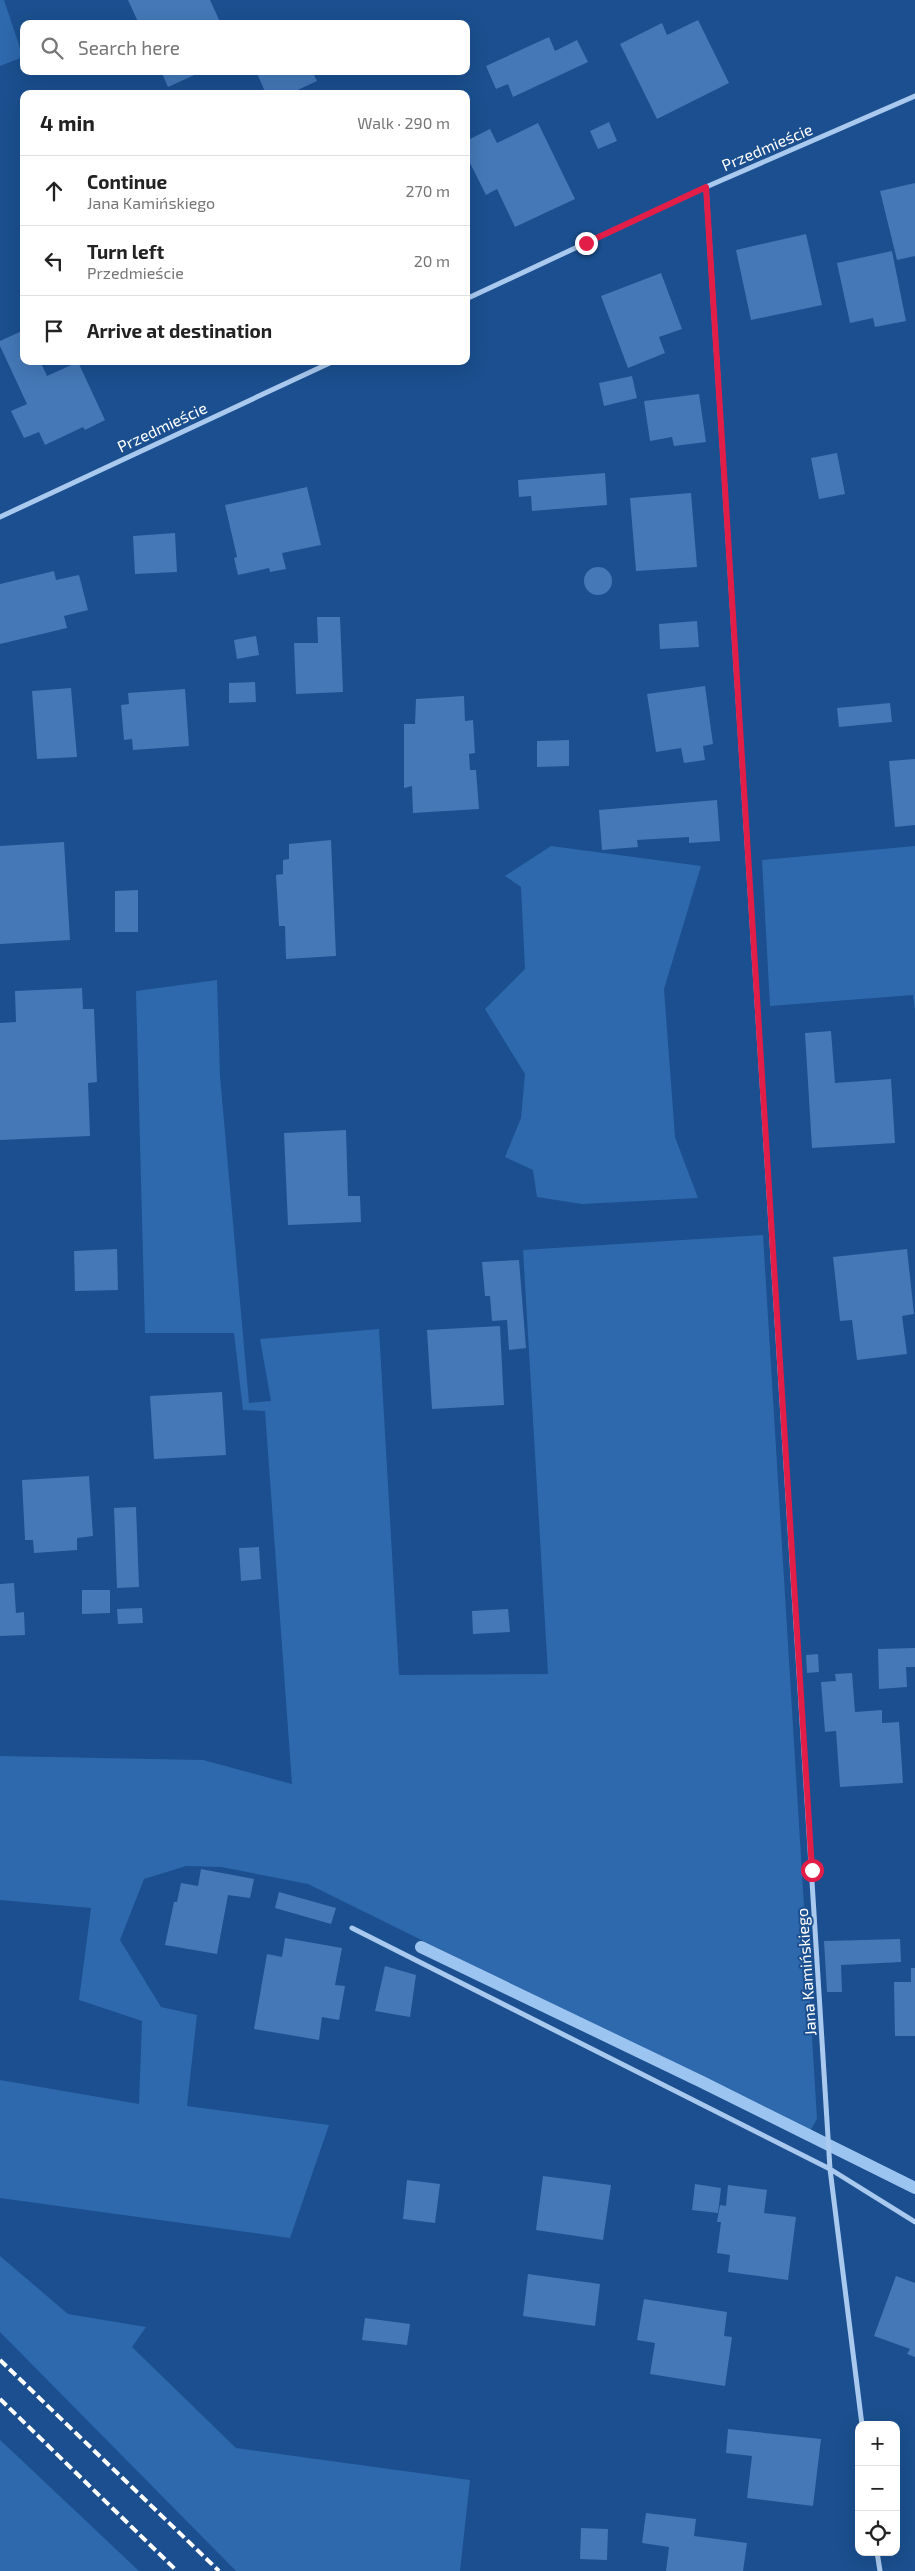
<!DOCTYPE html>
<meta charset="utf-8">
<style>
:root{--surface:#fff;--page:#f2f2f2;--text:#222;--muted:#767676;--line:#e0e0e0}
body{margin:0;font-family:"Exo 2",sans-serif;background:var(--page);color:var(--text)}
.controls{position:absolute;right:15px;bottom:15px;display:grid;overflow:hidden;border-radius:10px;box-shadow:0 5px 20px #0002}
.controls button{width:45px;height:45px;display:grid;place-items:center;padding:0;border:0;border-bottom:1px solid var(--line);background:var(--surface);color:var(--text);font:25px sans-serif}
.stop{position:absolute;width:15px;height:15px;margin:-11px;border:4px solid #e11d48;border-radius:50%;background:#fff}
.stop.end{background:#e11d48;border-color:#fff;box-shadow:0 1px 5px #0008}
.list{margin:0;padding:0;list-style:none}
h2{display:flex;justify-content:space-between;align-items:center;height:65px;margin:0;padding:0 20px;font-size:21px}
h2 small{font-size:16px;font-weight:400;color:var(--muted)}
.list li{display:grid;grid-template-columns:32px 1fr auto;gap:15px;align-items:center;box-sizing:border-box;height:70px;padding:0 20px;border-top:1px solid var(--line)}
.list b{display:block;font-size:19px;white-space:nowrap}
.list p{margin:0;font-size:16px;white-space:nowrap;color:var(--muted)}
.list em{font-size:16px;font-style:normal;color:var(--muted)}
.icon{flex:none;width:28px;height:28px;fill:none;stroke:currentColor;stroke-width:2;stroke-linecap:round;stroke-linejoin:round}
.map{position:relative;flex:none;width:915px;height:2571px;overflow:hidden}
.search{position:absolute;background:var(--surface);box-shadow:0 5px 20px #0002;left:20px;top:20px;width:450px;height:55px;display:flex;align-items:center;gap:12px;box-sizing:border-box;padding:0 18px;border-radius:10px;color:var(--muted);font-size:19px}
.panel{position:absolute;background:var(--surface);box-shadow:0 5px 20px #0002;left:20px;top:90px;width:450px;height:275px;border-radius:10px}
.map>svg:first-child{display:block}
.green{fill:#2e69ad}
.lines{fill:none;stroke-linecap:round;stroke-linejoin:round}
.stream{stroke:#9cc4f0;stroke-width:12}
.building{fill:#4478b7}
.street{stroke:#a9c9ee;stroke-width:5}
.rail{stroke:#fff;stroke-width:4;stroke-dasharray:9 4;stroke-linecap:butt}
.route{stroke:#e11d48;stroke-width:6}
.labels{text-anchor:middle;stroke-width:4;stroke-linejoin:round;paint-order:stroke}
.street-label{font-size:16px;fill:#fff;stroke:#1b4f8f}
</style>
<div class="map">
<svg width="915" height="2571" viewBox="0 0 915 2571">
<rect width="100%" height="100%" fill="#1b4f8f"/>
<path class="green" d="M0 0H4L23 57 0 66Z
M551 846 701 866 664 989 675 1137 698 1198 582 1204 537 1197 533 1170 505 1157 521 1118 525 1074 485 1009 525 969 521 887 505 876Z
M915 846V1012L913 995 770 1006 762 860Z
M217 980 220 1076 249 1403 271 1401 260 1339 379 1329 399 1675 548 1674 523 1250 763 1235 817 2119 805 2140 608 2032 308 1884 221 1867 186 1866 144 1879 120 1940 161 2007 197 2015 187 2106 329 2125 290 2238 0 2198V2080L139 2104 142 2021 79 2000 91 1908 0 1900V1756L203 1760 292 1784 265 1411 243 1410 234 1333H145L136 991Z
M0 2256 68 2314 146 2327 132 2347 236 2448 470 2480 460 2571H236L0 2332Z
M0 2440 14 2453 139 2571H0Z"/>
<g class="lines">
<path class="stream" d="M421 1947 702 2082 915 2188"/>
</g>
<path class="building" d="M128 0H210L221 24H139Z
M698 20 729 83 657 119 620 44 662 23 667 35Z
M549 37 555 51 577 40 588 62 513 97 508 84 496 89 486 66Z
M161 71H203L168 87Z
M256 71H312L317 81 289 94H266Z
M609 122 617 141 598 149 590 131Z
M538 123 575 199 515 227 497 189 486 195 466 155V141L490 129 497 143Z
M915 183V256L897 260 880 191Z
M806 234 822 305 751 320 736 250Z
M892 251 906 321 875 327 873 318 850 323 837 263Z
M661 273 682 329 659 337 665 353 628 368 601 296Z
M24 330V361H40L47 376 78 362 105 420 85 430 83 427 45 445 39 432 24 438 11 411 27 404 0 346V341Z
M632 376 637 398 604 406 599 383Z
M699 394 706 442 674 446 672 437 650 441 644 401Z
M837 453 845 494 819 499 811 458Z
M605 473 607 505 532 511 531 496 519 497 518 480Z
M307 487 321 545 282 553 286 569 270 572 269 568 238 575 234 558 237 557 225 505Z
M691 493 697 567 636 571 630 498Z
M175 533 177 572 135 574 133 536Z
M584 581a14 14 0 1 1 28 0a14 14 0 1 1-28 0Z
M54 571 56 580 79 575 88 610 64 616 67 628 0 644V584Z
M317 617H340L343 692 296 694 294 643H318Z
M697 621 699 647 660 649 659 624Z
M256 636 259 655 237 659 234 640Z
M255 682 256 702 229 703V683Z
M705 686 713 744 703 746 705 760 684 763 681 748 656 752 647 694Z
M71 688 77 757 37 759 32 691Z
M185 689 189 746 133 750 132 739 124 740 121 705 129 704 128 693Z
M464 696 465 721 473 720 475 753 469 754 470 770H476L479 809 413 813 412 786 404 788V724H415L416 699Z
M890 703 892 722 839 727 837 708Z
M569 740V766L537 767V741Z
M915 759V825L895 827 889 761Z
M717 800 720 841 689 843V837L637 840 638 847 602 850 599 810Z
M331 840 336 956 286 959 285 926H279L276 875 283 874V860L289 859V844Z
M64 842 70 940 0 944V846Z
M138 890V932H115V891Z
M82 988 83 1009H94L97 1082 88 1083 90 1136 0 1140V1023L16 1022 15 991Z
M831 1031 835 1083 891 1079 895 1143 812 1148 805 1033Z
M346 1130 348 1196H360L361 1222 288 1225 284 1133Z
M117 1249 118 1290 75 1291 74 1251Z
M907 1249 914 1314 902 1316 907 1354 857 1360 852 1320 840 1321 833 1257Z
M519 1260 526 1348 509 1350 507 1320 492 1321 490 1296H485L482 1262Z
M500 1326 504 1405 432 1409 427 1330Z
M222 1392 226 1455 154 1459 150 1396Z
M89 1476 93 1536 77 1538V1550L34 1553 33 1540H25L22 1480Z
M136 1507 139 1587 117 1588 114 1508Z
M259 1547 261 1579 241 1581 239 1548Z
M14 1583 16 1613 24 1612 25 1635 0 1636V1584Z
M82 1590H110V1613L82 1614Z
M142 1608 143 1623 118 1624 117 1609Z
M508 1609 510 1632 473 1634 472 1611Z
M915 1648V1667H906L907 1687 879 1689 878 1649Z
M818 1654 819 1672 807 1673 806 1655Z
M852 1673 855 1712 882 1710V1723L899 1722 903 1783 840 1787 836 1731 825 1732 821 1682 836 1681 835 1674Z
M201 1869 254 1879 250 1898 228 1895 217 1954 165 1945 174 1902H177L181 1883 198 1886Z
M279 1892 336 1908 331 1924 275 1908Z
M285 1938 342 1948 335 1985 345 1986 339 2020 322 2017 319 2040 254 2029 267 1954 282 1957Z
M900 1939 901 1962 841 1965 842 1992H827L824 1941Z
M385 1966 416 1975 410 2017 375 2011Z
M911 1968H915V2036H895L894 1982H911Z
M543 2176 611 2185 603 2240 536 2230Z
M407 2180 440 2184 435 2223 403 2219Z
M695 2184 721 2188 718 2213 692 2210Z
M728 2185 767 2190 764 2213 796 2217 788 2280 728 2272 730 2255 717 2253 721 2222H717L720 2205 726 2206Z
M528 2274 600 2284 595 2326 523 2316Z
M896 2276 915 2283V2357L907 2354 910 2349 874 2336Z
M644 2299 727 2312 724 2336 732 2337 725 2386 650 2374 655 2343 637 2340Z
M365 2318 410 2324 407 2345 362 2340Z
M728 2429 821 2439 813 2506 747 2498 752 2456 726 2453Z
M646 2513 696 2519 694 2536 747 2543 743 2571H666L669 2547 642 2543Z
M581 2528 608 2529 607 2560 580 2559Z"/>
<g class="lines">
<path class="street" d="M706 187 830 2169 862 2425
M466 299 706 187 915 96
M0 517 334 361
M352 1928 830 2169 915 2222
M877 2552 880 2571"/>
<path class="rail" d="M0 2360 219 2571
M0 2399 177 2571"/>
</g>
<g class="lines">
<path class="route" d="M586 243 706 187 812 1870"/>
</g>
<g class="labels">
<g class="street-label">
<text transform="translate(767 147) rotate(-23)" y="6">Przedmieście</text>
<text transform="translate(162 427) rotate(-25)" y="6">Przedmieście</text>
<text transform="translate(806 1972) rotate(-94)" y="6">Jana Kamińskiego</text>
</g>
</g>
</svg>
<div class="controls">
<button>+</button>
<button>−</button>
<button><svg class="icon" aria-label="locate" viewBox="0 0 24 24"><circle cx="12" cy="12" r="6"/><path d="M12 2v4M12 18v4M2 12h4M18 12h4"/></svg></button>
</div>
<div class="stop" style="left:812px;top:1870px"></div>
<div class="stop end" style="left:586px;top:243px"></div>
<div class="search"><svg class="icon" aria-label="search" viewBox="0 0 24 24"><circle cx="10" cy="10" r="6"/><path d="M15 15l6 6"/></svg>Search here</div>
<section class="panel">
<h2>4 min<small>Walk · 290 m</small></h2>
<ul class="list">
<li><svg class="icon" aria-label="ahead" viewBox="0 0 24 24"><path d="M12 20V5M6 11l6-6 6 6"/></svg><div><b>Continue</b><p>Jana Kamińskiego</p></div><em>270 m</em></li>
<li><svg class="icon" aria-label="left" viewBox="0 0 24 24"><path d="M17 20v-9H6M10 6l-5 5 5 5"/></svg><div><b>Turn left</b><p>Przedmieście</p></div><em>20 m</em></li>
<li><svg class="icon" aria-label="arrive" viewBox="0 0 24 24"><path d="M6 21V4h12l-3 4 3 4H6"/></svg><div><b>Arrive at destination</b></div></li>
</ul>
</section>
</div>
